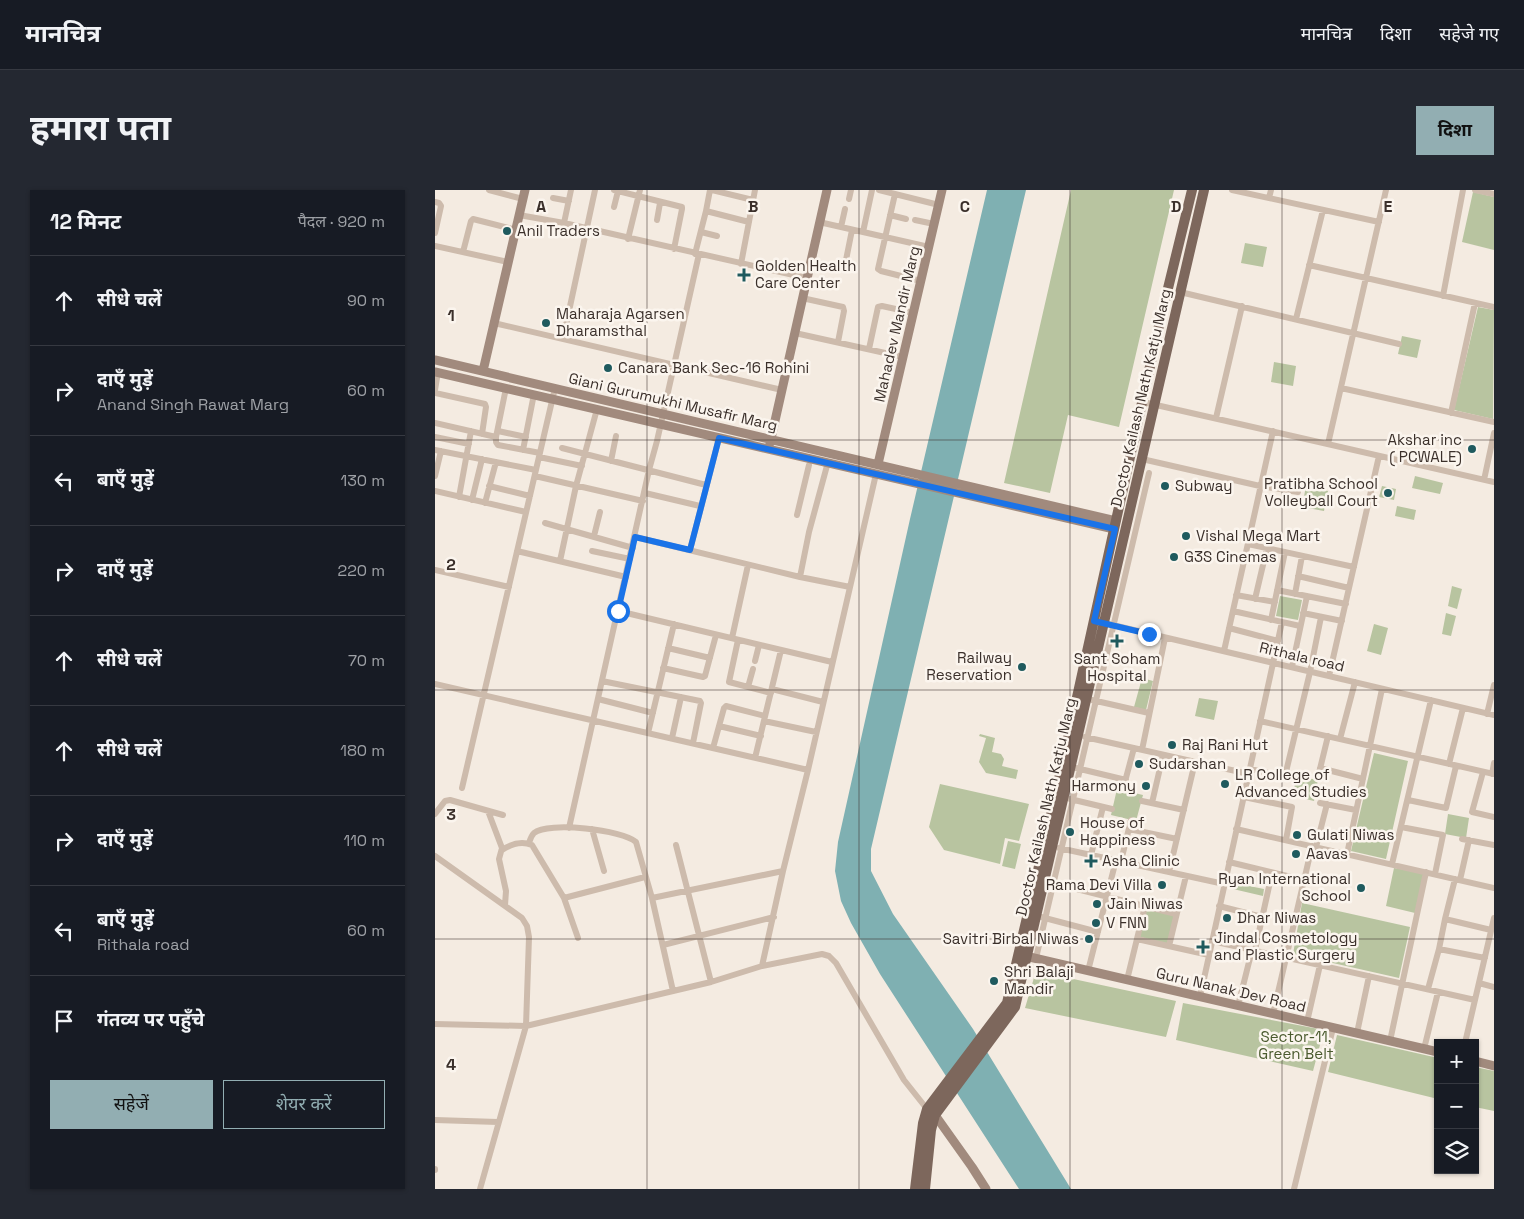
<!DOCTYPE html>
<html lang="hi">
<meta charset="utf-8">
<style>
:root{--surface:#171b24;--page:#242831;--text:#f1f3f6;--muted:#9ea1a6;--line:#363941;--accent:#92aeb2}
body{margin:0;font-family:"Space Grotesk","Noto Sans Devanagari",sans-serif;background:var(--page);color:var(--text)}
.controls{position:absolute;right:15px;bottom:15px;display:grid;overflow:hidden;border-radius:0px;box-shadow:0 1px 4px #0004}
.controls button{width:45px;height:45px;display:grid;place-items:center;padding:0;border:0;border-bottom:1px solid var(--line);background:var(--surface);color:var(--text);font:25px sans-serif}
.stop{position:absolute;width:15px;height:15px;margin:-11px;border:4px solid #1a73e8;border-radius:50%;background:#fff}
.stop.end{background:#1a73e8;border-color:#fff;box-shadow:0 1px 5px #0008}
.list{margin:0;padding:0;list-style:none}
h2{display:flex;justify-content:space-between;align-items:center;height:65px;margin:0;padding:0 20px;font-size:21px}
h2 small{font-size:16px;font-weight:400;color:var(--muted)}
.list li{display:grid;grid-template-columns:32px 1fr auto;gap:15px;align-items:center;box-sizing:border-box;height:90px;padding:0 20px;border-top:1px solid var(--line)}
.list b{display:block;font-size:19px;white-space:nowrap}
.list p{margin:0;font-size:16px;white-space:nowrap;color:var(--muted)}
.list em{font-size:16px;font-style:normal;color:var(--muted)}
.actions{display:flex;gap:10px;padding:15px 20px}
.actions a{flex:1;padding:11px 0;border:1px solid var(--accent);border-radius:0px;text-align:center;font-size:18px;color:var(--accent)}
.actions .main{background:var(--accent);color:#111}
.icon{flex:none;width:28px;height:28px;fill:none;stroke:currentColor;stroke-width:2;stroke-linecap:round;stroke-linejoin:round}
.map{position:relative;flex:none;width:1059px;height:999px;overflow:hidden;border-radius:0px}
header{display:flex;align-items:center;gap:30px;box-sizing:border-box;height:70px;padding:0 25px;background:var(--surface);border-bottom:1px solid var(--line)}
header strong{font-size:24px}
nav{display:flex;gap:28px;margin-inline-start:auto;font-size:18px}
.intro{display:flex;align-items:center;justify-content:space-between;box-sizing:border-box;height:120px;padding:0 30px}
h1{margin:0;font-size:35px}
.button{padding:12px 22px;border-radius:0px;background:var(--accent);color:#111;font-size:18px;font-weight:700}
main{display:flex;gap:30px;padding:0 30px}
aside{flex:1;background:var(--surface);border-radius:0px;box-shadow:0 1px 4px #0004}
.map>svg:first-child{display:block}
.green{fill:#b8c4a0}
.water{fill:#7fb0b2}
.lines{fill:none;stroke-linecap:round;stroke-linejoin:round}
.street{stroke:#cdbbac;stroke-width:6}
.secondary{stroke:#a18a7d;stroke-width:9}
.primary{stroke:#7d675c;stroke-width:10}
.route{stroke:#1a73e8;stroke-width:6}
.grid{fill:none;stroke:#3b302b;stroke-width:1;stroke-opacity:0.55}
.poi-dot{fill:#1f5a5e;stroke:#fbf5ee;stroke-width:2}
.labels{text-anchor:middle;stroke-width:5;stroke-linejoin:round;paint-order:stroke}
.poi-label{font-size:15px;fill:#3b302b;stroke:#fbf5ee;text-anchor:start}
.street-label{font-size:15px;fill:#3b302b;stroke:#fbf5ee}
.park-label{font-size:15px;fill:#4a5a2e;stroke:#fbf5ee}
.grid-label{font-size:16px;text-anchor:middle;font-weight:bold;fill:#3b302b;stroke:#fbf5ee;stroke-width:5;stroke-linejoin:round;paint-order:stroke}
</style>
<header>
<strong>मानचित्र</strong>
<nav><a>मानचित्र</a><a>दिशा</a><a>सहेजे गए</a></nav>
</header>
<div class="intro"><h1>हमारा पता</h1><a class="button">दिशा</a></div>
<main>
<aside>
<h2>12 मिनट<small>पैदल · 920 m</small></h2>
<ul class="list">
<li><svg class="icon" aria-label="ahead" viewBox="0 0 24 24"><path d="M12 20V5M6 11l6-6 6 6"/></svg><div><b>सीधे चलें</b></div><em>90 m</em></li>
<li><svg class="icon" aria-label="right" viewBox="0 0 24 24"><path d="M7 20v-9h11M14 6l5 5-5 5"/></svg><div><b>दाएँ मुड़ें</b><p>Anand Singh Rawat Marg</p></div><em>60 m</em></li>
<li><svg class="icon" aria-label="left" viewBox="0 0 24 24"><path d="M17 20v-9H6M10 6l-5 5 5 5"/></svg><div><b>बाएँ मुड़ें</b></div><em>130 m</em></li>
<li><svg class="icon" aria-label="right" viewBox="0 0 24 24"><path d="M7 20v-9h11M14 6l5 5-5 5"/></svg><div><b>दाएँ मुड़ें</b></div><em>220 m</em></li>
<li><svg class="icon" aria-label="ahead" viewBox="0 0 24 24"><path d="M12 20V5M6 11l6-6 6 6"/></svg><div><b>सीधे चलें</b></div><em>70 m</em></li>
<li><svg class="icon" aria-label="ahead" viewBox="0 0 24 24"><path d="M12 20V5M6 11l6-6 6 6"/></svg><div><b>सीधे चलें</b></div><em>180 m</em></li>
<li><svg class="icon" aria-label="right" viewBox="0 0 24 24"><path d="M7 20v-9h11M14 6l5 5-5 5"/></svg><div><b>दाएँ मुड़ें</b></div><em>110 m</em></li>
<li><svg class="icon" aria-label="left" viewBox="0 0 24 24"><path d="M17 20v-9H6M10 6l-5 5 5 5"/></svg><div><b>बाएँ मुड़ें</b><p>Rithala road</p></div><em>60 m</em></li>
<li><svg class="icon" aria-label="arrive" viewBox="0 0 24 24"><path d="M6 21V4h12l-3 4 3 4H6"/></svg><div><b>गंतव्य पर पहुँचे</b></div></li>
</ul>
<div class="actions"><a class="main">सहेजें</a><a>शेयर करें</a></div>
</aside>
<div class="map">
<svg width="1059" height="999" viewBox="0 0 1059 999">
<rect width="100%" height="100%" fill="#f4ebe1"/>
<path class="green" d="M636 0H739L684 237 633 225 615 303 569 293Z
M1038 2 1059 7V60L1027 52Z
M810 53 832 57 828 77 806 73Z
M1043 117 1059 120 1058 229 1019 220Z
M967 146 986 150 982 168 963 164Z
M839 172 861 176 858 196 836 192Z
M980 286 1008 293 1005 304 977 298Z
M871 296 893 301 889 321 867 317Z
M947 296 961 299 959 310 944 307Z
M962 316 981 320 979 330 960 326Z
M1017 396 1027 399 1022 419 1013 416Z
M845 406 867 410 863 430 841 426Z
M1011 423 1021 426 1016 446 1007 444Z
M939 434 953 438 946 465 932 461Z
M707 488 718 491 711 520 699 517Z
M764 508 783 511 779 530 760 526Z
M545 544 560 548 557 562 566 564 569 569 567 576 583 580 581 589 551 583 544 572 551 548 544 546Z
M939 563 973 571 951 669 916 661Z
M861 586 883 590 879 611 858 606Z
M505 594 594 614 584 651 570 648 565 674 509 660 494 637Z
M682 599 708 605 701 631 676 625Z
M1013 624 1034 628 1031 648 1010 644Z
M573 651 586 654 580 679 567 676Z
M959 678 989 683 980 723 951 716Z
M799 693 829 699 828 706 798 699Z
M867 713 975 737 964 788 858 764Z
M711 719 739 725 733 754 705 747Z
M601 781 741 811 731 847 590 818Z
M748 813 889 840 878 881 741 850Z
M902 845 1003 868V909L893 882Z
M1040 877 1059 881V921L1040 917Z"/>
<path class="water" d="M552 0H591L436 659V681L458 724 538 839 636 999H584L445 784 416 733 406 711 400 681 403 652 475 329Z"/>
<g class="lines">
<path class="street" d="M54 0 88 9
M179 0 247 17V19L239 59
M277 0 318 10
M444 0 460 4
M797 0 944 32
M1040 0 1059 4
M118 8 134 11
M834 8 836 0
M414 9 416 0
M0 12 4 13 6 16 0 43
M179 17 183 1
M271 21 275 0
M84 25 129 33 372 88
M455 25 471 29
M222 30 225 13
M480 30 499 34
M384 32 494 57
M129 33 136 0
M406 37 410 19
M266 42 282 46
M428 42 437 0
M193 49 205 0
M0 56 73 72
M28 62 36 31 38 29 81 40
M260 64 271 21 314 32
M306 74 320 0
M375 74 406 79 410 75 417 40
M874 75 1059 117
M486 91 446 81 443 79 460 4 504 15
M745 102 964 154
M1008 106 1028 0
M367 108 408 117 409 121 403 152
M861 129 888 20
M59 133 347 200
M360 143 468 167
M128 149 160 0
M434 159 443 117 447 116 479 123
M906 198 1059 232
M0 200 3 182
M0 203 50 214 51 217 47 244
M708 212 1059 292
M1016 223 1040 113
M781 228 807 116
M0 233 61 247 71 198
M63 241 91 247
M0 247 34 254
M61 247V252L63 255 105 263
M893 254 951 0
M127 258 271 295
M0 260 101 280
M88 260 99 204
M104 267 147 276
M707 269 825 296 863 302
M176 271 181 246
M0 286 6 261
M100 286 208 311
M1049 290 1059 243
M54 296 95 306
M0 301 91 322
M210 303 265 316
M24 307 36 241
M37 310 47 269
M50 313 61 272
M362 325 374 275
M110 333 198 358
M159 346 165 322
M200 347 365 387 374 342 393 272
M813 354 919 377
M255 360 284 248
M82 361 191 387
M157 361 195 369
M125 371 141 296 162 219
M0 380 74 397
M863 386 914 398
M365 387 415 397
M842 400 911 414
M860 404 867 366
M801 405 840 412
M820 409 832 358
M183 421 397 472
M798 421 865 436
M868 423 907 431
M836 430 850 362
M665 432 1059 525
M794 438 843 451
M297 448 313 375
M303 450 294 492 336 503
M233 458 275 468
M789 461 838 241
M320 471 324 455
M857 477 872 406
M228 478 268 487 270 486 281 445
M894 486 944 266
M167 491 265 511 266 513 258 553
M0 494 373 580
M313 497 318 479
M337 499 388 512
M163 509 218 523
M657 510 714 523
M1052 524 1059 495
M329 531 381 542
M825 531 1059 584
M284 536 326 546
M213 543 239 434
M650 547 814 584
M237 548 246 507
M905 549 920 492
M278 558 289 518 291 516 330 526
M707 560 730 448
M320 568 346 460
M1014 574 1028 518
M641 578 691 590
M885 578 928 589
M815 579 857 588
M1048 582 1037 622 1059 627
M1057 584 1059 573
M850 586 875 482 886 427
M883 587 893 546
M27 598 120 198
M688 599 699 558
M809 607 857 617 851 650
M635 609 677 619
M973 610 1011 618 1021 576
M707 611 749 620
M717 613 728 565
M885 613 921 620
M53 621 67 658 64 669 71 701 70 715
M0 624 10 611 15 610 68 625
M966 637 1008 645 1000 684
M134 638 214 280 222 251 264 64
M157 639 169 681
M694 639 742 649
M801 639 1059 698
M1027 649 1059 655
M94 653C95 650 96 646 99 643 113 631 188 640 201 652L217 708 238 801
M241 655 276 792
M881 657 892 614
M624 658 789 694
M67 660C76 654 87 651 97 655L129 708 210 687
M912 664 947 499
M656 665 668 617
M0 666 87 728 92 736 94 747 91 836 45 999
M686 671 696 630
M794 672 869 690
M957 674 996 510
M734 682 760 572
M1020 689 1010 729 1056 740
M1025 690 1034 650
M614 692 741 724
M129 708 143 748
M217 708 348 681
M784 716 827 727
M606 727 663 742
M702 749 774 765
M777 751 1040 810
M228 755 339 727
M734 756 751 686
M1004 759 1010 729
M820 760 837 683
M601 768 714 283
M327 776 348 681 373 580 441 284
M653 781 681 670
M692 790 710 716
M1044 793 1059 797
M993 799 1004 759 1050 768
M765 807 847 432
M803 816 817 760
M838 824 877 656
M872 832 885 775
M0 834 91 836 276 792 327 776 387 764 394 766 401 773 469 890 492 919
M922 843 934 786
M955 851 991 682
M1030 853 1059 728
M989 859 1003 802
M0 930 63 932
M0 979V980
M859 999 898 838"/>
<path class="secondary" d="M0 170 681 331
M48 181 90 0
M0 182 679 339
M335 253 392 0
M443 274 507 0
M586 765 1003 862
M1040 871 1059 876
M496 922 500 925 537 977 551 999"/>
<path class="primary" d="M480 999 488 933 492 919 572 813 616 625 725 131 757 0
M490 999 496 940 500 925 580 817 769 0"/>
</g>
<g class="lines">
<path class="route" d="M183 421 200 347 255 360 284 248 680 339 659 431 714 444"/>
</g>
<path class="grid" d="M212 0V999M424 0V999M635 0V999M847 0V999M0 250H1059M0 500H1059M0 749H1059"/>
<g class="poi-dot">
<circle cx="72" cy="41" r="5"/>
<path d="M306.5 77.5h5v5h5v5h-5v5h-5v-5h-5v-5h5z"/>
<circle cx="111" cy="133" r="5"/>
<circle cx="173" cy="178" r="5"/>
<circle cx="1037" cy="259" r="5"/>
<circle cx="730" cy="296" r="5"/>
<circle cx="953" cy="303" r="5"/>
<circle cx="751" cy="346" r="5"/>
<circle cx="739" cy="367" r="5"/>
<path d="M679.5 443.5h5v5h5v5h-5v5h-5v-5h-5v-5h5z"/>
<circle cx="587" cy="477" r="5"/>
<circle cx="737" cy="555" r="5"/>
<circle cx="704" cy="574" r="5"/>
<circle cx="790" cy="594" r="5"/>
<circle cx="711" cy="596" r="5"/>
<circle cx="635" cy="642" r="5"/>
<circle cx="862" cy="645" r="5"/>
<circle cx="861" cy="664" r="5"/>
<path d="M653.5 663.5h5v5h5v5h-5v5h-5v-5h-5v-5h5z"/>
<circle cx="727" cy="695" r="5"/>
<circle cx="926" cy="698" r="5"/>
<circle cx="662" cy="714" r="5"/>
<circle cx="792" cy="728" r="5"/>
<circle cx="661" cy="733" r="5"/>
<circle cx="654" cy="749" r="5"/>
<path d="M765.5 749.5h5v5h5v5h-5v5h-5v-5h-5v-5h5z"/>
<circle cx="559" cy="791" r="5"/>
</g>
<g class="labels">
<g class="poi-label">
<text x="82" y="46">Anil Traders</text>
<text x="320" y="81">Golden Health<tspan x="320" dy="17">Care Center</tspan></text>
<text x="121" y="129">Maharaja Agarsen<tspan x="121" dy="17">Dharamsthal</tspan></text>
<text x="183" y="183">Canara Bank Sec-16 Rohini</text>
<text x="1027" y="255" text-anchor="end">Akshar inc<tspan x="1027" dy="17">( PCWALE)</tspan></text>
<text x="943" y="299" text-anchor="end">Pratibha School<tspan x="943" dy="17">Volleyball Court</tspan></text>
<text x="740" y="301">Subway</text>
<text x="761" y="351">Vishal Mega Mart</text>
<text x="749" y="372">G3S Cinemas</text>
<text x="577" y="473" text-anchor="end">Railway<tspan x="577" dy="17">Reservation</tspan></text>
<text x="682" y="474" text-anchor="middle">Sant Soham<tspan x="682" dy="17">Hospital</tspan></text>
<text x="747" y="560">Raj Rani Hut</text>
<text x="714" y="579">Sudarshan</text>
<text x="800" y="590">LR College of<tspan x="800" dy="17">Advanced Studies</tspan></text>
<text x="701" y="601" text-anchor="end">Harmony</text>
<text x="645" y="638">House of<tspan x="645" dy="17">Happiness</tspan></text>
<text x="872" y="650">Gulati Niwas</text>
<text x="871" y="669">Aavas</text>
<text x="667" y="676">Asha Clinic</text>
<text x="916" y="694" text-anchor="end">Ryan International<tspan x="916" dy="17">School</tspan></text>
<text x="717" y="700" text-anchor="end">Rama Devi Villa</text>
<text x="672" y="719">Jain Niwas</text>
<text x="802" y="733">Dhar Niwas</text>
<text x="671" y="738">V FNN</text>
<text x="779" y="753">Jindal Cosmetology<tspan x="779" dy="17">and Plastic Surgery</tspan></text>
<text x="644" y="754" text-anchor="end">Savitri Birbal Niwas</text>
<text x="569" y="787">Shri Balaji<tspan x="569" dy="17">Mandir</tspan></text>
</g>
<g class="street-label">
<text transform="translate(462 134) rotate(-77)" y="5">Mahadev Mandir Marg</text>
<text transform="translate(706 208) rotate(-77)" y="5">Doctor Kailash Nath Katju Marg</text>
<text transform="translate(238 212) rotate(13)" y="5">Giani Gurumukhi Musafir Marg</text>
<text transform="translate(867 467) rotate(13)" y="5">Rithala road</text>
<text transform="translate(611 617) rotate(-77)" y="5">Doctor Kailash Nath Katju Marg</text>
<text transform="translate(796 800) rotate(13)" y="5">Guru Nanak Dev Road</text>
</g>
<g class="park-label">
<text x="861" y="852">Sector-11,<tspan x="861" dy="17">Green Belt</tspan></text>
</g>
</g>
<g class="grid-label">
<text x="106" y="22">A</text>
<text x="318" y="22">B</text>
<text x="530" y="22">C</text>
<text x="741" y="22">D</text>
<text x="953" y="22">E</text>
<text x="16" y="131">1</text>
<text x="16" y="380">2</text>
<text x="16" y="630">3</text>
<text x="16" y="880">4</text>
</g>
</svg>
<div class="controls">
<button>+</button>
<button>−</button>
<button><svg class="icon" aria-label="layers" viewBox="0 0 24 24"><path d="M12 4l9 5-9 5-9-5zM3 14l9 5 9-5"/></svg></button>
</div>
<div class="stop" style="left:183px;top:421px"></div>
<div class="stop end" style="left:714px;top:444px"></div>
</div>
</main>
